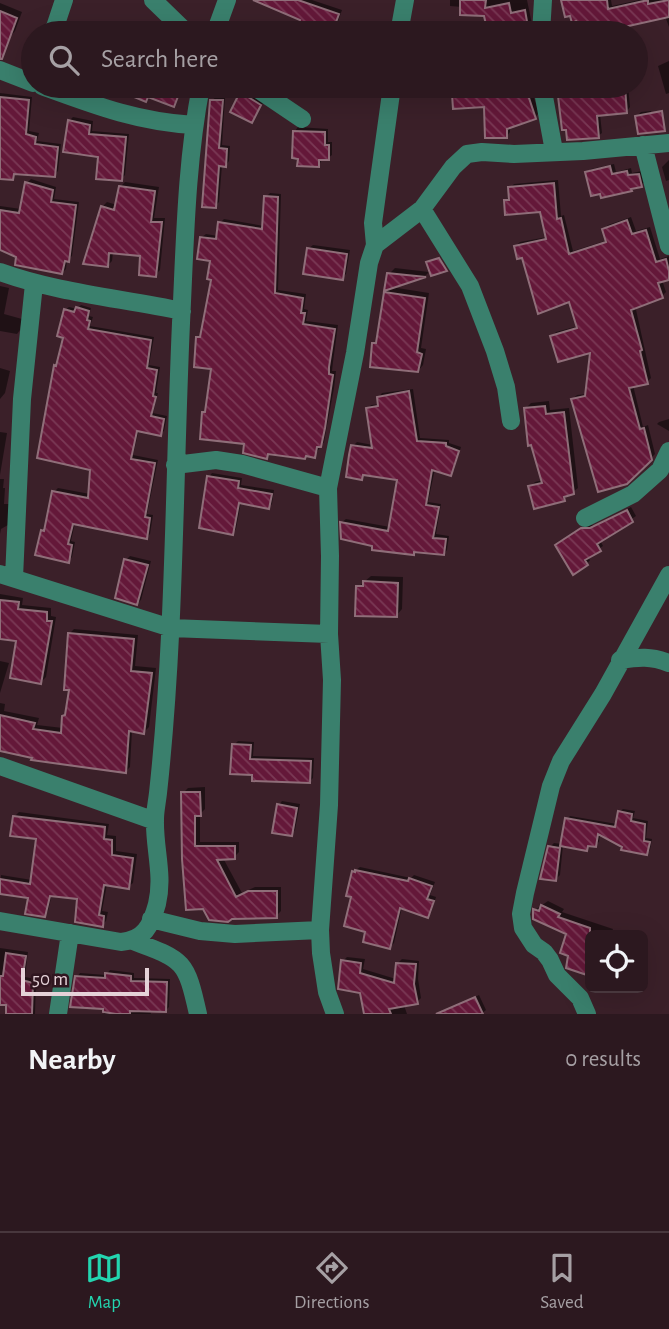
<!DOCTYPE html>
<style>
:root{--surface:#2c181f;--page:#38252c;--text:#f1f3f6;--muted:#a6a0a4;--line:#48373d;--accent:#23d5af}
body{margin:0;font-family:"Alegreya Sans",sans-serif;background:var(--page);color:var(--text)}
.controls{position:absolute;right:21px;bottom:21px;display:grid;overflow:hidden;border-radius:10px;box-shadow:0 7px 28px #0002}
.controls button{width:63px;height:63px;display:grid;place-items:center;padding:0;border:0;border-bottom:2px solid var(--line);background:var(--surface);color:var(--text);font:35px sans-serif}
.scale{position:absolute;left:21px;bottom:18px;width:128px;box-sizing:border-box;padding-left:7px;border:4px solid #e5d2d8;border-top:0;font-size:19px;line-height:24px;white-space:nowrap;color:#e5d2d8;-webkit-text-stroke:5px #301620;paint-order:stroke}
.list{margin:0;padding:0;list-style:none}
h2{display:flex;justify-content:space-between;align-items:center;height:91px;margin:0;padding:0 28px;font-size:30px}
h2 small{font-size:23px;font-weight:400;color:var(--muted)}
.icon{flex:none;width:38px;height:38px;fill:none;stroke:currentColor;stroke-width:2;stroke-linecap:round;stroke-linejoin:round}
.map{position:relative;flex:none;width:669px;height:1014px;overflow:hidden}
.search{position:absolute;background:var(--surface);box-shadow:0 7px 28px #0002;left:21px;right:21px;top:21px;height:77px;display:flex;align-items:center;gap:18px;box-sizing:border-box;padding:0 24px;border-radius:38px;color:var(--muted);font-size:26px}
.sheet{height:217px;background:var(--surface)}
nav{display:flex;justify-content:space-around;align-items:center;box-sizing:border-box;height:98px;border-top:2px solid var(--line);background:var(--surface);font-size:19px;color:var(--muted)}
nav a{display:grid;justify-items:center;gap:4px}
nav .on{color:var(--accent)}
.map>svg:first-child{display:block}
.shadow{fill:#0007}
.building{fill:url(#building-back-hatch);stroke:#8f6e79;stroke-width:2}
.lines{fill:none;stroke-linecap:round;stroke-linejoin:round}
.minor{stroke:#3a806d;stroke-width:18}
</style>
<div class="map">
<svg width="669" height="1014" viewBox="0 0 669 1014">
<defs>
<pattern id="building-back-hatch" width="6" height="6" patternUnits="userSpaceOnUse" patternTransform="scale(1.75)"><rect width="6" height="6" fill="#641839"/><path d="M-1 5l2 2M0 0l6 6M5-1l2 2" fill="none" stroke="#7a3955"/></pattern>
</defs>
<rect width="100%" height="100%" fill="#3b2029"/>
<path class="shadow" d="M269 0H312L342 10 334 33H304L298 31 302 19Z
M450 0H527L533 29 529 33H490L486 14 462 7 450 6Z
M564 0H611L612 6 639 0H669V27L665 16 606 23Z
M0 3 22 12 15 31 9 38 0 34Z
M669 61V93L666 94 658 66Z
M140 86H182L174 105 149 97 146 100 136 96Z
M458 86H530L539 113 535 117 510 126V132L507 136 486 105 454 95 458 90Z
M617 86H628L630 107 627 111 600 114 602 133 598 136 560 96 563 93Z
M245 90 264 101 252 121 241 93Z
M0 93 32 97 29 131 39 133 37 141 61 144 58 171 54 175 17 172 13 178 0 177Z
M216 97H225L222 145 230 146 229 161 226 165H222L219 202 215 206 212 100Z
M651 111 656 128 637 116 641 112Z
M73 117 93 121 92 131 129 134 125 175 121 179 69 121Z
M298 127 328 129V142H332V155L328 158H323L319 165 295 131Z
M669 160V180L666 181 662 167Z
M614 164 616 172 631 168 632 173 642 171 645 182 631 190 587 172 591 169Z
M31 179 56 187 54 199 79 202 72 256 67 260 66 269 62 273 0 248V206L21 209 27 183Z
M558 180 561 216 564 215 573 251 608 240 604 229 608 225 631 217 636 231 650 227 660 259 669 256V279L662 280 666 292 662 296 635 305 651 378 647 382 633 385 643 427 648 425 655 454 626 483 573 399 577 395 587 394 592 350 552 336 556 332 578 326 570 300 516 246 520 242 547 237 541 210 505 201 510 196V188L514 184Z
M125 182 159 187 154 218H165L160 270 155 275 142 254 113 252 112 261 107 266 102 207 107 202 117 205 120 187Z
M270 193 281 194 278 290 306 294 304 309 308 310 306 321 338 325 333 362 332 371H336L334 388 324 442 314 456 307 455 305 457 271 452 267 457 204 413 208 409 213 368 198 338 203 333 213 278 212 260 202 237 206 234 218 236 220 223 224 219 264 226 266 197Z
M313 245 350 250 346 274 342 278 309 248Z
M395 268 429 272 425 276 387 288 389 274Z
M0 286 9 288 4 314 22 319 20 330 17 334 0 331Z
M391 287 429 293 421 348 426 349 423 365 418 371 373 344 378 339 386 292Z
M81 305 91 308 89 316 93 317 90 326 154 337 149 365 160 367 156 393H158L153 413 167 416 164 431 160 434 139 430 133 455 158 460 147 514 153 515 150 534 147 537 75 523 71 541 75 542 72 557 68 561 42 531 46 528 54 492 58 488 90 494 92 469 55 366 58 363 66 337 65 310 69 307 77 309Z
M0 368 10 371 5 393 0 399Z
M413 389 420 438 449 440V443L461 447 454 470 450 474 435 469 428 502 441 504 436 534 449 536 447 550 444 554 416 551 413 553 343 538 342 522 346 519 390 527 399 478 366 473 361 478 353 446 357 442 373 445 368 409 371 405 380 404 379 397 382 393Z
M549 401 550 410 569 408 578 488 564 499 530 487 535 482 543 480 526 408 531 403Z
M669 419V431L657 424 659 422Z
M0 432 7 433 0 475Z
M212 473 242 478 241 485 274 490 272 504 269 507 241 502 236 529 233 533 209 477Z
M0 479H4L3 488H5L4 504H9L8 525 1 529 0 534Z
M631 507 636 516 600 540 603 546 588 556 590 560 587 564 561 541 587 525H595Z
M130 556 151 561 141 600 137 603 126 560Z
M371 576 403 577 402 609 396 616 358 587Z
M0 594 23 598 22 605 51 608V616L56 617 46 677 41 682 18 640 0 637Z
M74 629 138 635 135 666 156 668 149 727 144 732 132 730 130 767 125 772 34 757 0 743V703L5 704 4 711 39 718 37 725 63 728 71 688 69 634Z
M0 661 9 663 0 693Z
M238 741 254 742 253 756 314 758 313 778 309 782 254 773 234 745Z
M205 787V809L200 814V842H239V852L234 857 223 858 242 893 255 887H281V911L276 916 210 919 183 793 188 788Z
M282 801 300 804 295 830 291 834 279 805Z
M623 809 635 811 633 818 648 821 646 838 652 839 650 850 647 853 624 846 600 834 599 842 586 849 563 845 560 875 556 879 550 847 554 843 562 844 567 819 570 816 617 824 619 812Z
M19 812 109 824 107 835 116 836V851L137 854 133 883 128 887 107 884 102 911 108 912 106 921 102 925 79 897 52 894 48 911 44 915 30 896 0 892 1 875 32 880 38 838 15 816Z
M360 867 411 878 414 875 435 882 430 895 436 897 431 913 427 916 402 907 394 943 390 947 368 931 353 896V872Z
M548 901 564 909 562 912 613 929 611 935H590V974L568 967V934L535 910Z
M0 944V948L28 952 25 977 36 979 35 1014H6L7 1004 0 1003Z
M347 957 365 959 363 969 396 979 398 963 402 959 419 961 418 979 421 998 417 1002 404 1005 407 1014H366L361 991 343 961Z
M110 970 134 973V978L170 979 169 1007 165 1011 150 1010 151 1014H104V1008L77 977 80 973 106 975Z
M479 995 486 1010 481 1014H461L458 1006Z"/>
<path class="building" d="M253 0H298L339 14 332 33H295L300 20Z
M460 0H486L485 8 509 3 511 13 525 10 529 33H488L484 16 460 15Z
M561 0H607L608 9 648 0V4L669 0V17L606 31 604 25 581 31 576 21 572 23 570 16 565 17Z
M0 11 17 18 2 59H0Z
M122 86H168L180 91 174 107 148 97 146 102 134 97 136 92Z
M519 86H525L536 119 507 129V138H485L484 107 453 109 452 94 500 89 501 92Z
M625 87 627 113 597 116 599 138 567 140 566 130H562L558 96Z
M240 92 261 105 252 123 230 112Z
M0 97 29 100 26 134 36 137 35 144 58 147 55 177 14 174 13 180 0 179Z
M210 100H223L219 148 227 149 226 167 219 166 216 208 202 207Z
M662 111 665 131 638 134 635 116Z
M68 120 90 125 89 134 126 137 122 181 96 179 98 157 63 152Z
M293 131 325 132V145H329V160H319V167L297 166 298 159 292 158Z
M610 166 612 174 627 171 628 175 639 174 642 187 631 189 632 191 601 198 600 194 591 196 585 172Z
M25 182 53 190 51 202 76 205 69 262 65 261 62 274 15 265 16 257 0 250V210L19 213Z
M554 183 557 219 561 218 569 254 606 242 602 229 627 220 632 234 646 230 656 262 666 259 669 271V280L658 283 663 298 631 310 642 350 640 351 648 384 629 388 640 429 644 428 652 460 627 484 598 492 571 399 585 396 590 353 558 362 550 336 577 328 569 302 538 314 522 258 517 259 514 246 546 239 540 212 505 215 504 200H509L508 187Z
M119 186 155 191 151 222H162L156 277 139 275 140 256 109 253 108 267 83 264 101 206 114 210Z
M264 196 278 197 275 293 303 298 301 313H305L303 324 335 329 329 367V374L333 375 325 428 321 447H317L315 458 306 456 305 459 268 454 267 459 243 453 244 444 200 439 202 412H205L211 369 194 367 196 337H200L211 280 207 279 210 261 197 259 200 237 216 239 218 222 262 229Z
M307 248 347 254 343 280 303 274Z
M439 258 447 271 431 276 426 262Z
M387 273 426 277 384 291Z
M384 292 425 298 417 352 422 354 418 372 370 367 372 343H376Z
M76 307 89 311 87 320 90 321 88 329 151 340 147 368 157 370 153 396 156 397 151 416 164 419 161 436 137 431 131 459 155 463 145 517 150 518 147 539 73 524 68 544 72 545 69 563 35 555 41 530 44 531 52 491 88 498 90 470 37 458 54 365 56 366 63 338 57 336 64 309 74 312Z
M409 391 417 441 446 443V446L459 451 451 476 432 470 426 505 439 507 433 538 446 539 444 555 414 552V555L372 550V546L341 539 340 522 388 531 397 480 363 475 362 480 346 477 349 455 351 445 372 448 366 408 378 406 377 397Z
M545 406 546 414 564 412 574 494 564 497 565 501 534 509 528 486 542 483 531 445 528 446 524 408Z
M207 476 239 481 238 488 272 494 269 509 239 503 233 535 199 528Z
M627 510 633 522 597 544 601 551 585 560 588 565 573 575 555 545 581 528H590Z
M124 559 148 565 137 605 115 598Z
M363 581 398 583 397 617 355 616 356 586H363Z
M0 600 19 602 18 609 47 612V621H52L41 684 10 678 16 641 0 639Z
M68 633 134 639 131 671 152 673 144 734 129 731 126 773 31 760 32 758 0 751V715L35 723 33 729 61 733 62 716 65 715 69 690H64Z
M232 744 251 745 250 759 311 761 310 783 252 781V775L230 774Z
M181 792H200L201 816H195V846H235V859L217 860 236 897 248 891H277V918L232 919 228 922 209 920 203 909 186 910 182 859Z
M277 804 297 808 292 836 272 833Z
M618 811 632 814 631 821 645 824 644 841 650 842 647 855 621 850 622 847 598 834 596 847 588 846 587 851 560 846 565 818 615 827Z
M13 816 105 827 104 839 112 840V855L133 858 129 889 104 885 99 915 104 916 103 927 75 922 77 899 50 896 45 917 25 914 28 898 0 894V879L30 884 36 839 10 836Z
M548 846 560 848 556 881 540 879Z
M355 870 408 881 409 878 432 886 427 899 434 901 428 918 400 908 390 949 363 942 365 932 344 926 351 897 346 896 352 871 355 872Z
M541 905 560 914 558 917 590 928V976L566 968 568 956 560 953 566 934 533 919V909L539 911Z
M6 953 26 956 22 980 33 983 32 1014H6V1005H0V976H3Z
M341 960 361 963 360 973 394 983 396 963 416 964 414 984 418 1004 389 1009 391 1014H364L360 993 338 989Z
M105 973 131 976V981L167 982 166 1012 130 1011V1014H116L103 1012V1009L70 1007 75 976 105 978Z
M475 997 483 1014H436Z"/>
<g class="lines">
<path class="minor" d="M153 0 187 33
M54 28 76 33
M53 33 64 0
M215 33 227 0
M399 33 405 0
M541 33 543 0
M0 70 33 83
M42 86C94 105 138 122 194 125
M253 86 302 119
M542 86 554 151
M643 145 669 246
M422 209 470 286 495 351 506 387 511 421
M375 245 373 223 392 86
M0 272C58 293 121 298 182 311
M175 465 216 460 242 464 328 488
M585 518 633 494 660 470 669 451
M0 574 171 628 329 634
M14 578 22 399 34 284
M620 660C639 657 651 656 669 663
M0 766 155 821
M151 919 200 931 235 934 320 930
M0 921 121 942C144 940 151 926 157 904 164 875 154 848 155 819 155 811 157 802 158 793 175 637 174 480 181 323 185 243 186 164 201 86
M133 941C184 960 186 960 198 1014
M58 1014 70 933
M335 1014 327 992 321 953 320 930 329 805 332 680 329 634 330 556 328 488 355 353 369 263 375 245 422 209 453 167 467 154 482 152 514 154 583 151 669 143
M587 1014 580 998 557 975 550 960 544 952 534 945 523 928 521 914 525 893 551 786 561 761 603 694 669 575"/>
</g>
</svg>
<div class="controls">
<button><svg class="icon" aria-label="locate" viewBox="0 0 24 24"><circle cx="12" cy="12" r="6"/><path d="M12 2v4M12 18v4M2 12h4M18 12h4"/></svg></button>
</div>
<div class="scale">50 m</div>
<div class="search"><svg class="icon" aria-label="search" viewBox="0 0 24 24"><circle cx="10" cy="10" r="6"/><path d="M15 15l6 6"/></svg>Search here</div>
</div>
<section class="sheet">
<h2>Nearby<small>0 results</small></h2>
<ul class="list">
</ul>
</section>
<nav>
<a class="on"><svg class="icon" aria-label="map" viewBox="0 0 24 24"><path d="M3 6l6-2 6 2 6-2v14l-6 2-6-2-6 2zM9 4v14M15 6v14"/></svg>Map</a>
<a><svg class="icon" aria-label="directions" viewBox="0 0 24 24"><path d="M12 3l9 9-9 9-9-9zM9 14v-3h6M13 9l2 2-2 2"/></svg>Directions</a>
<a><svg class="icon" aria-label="saved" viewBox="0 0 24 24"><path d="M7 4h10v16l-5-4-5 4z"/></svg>Saved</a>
</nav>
